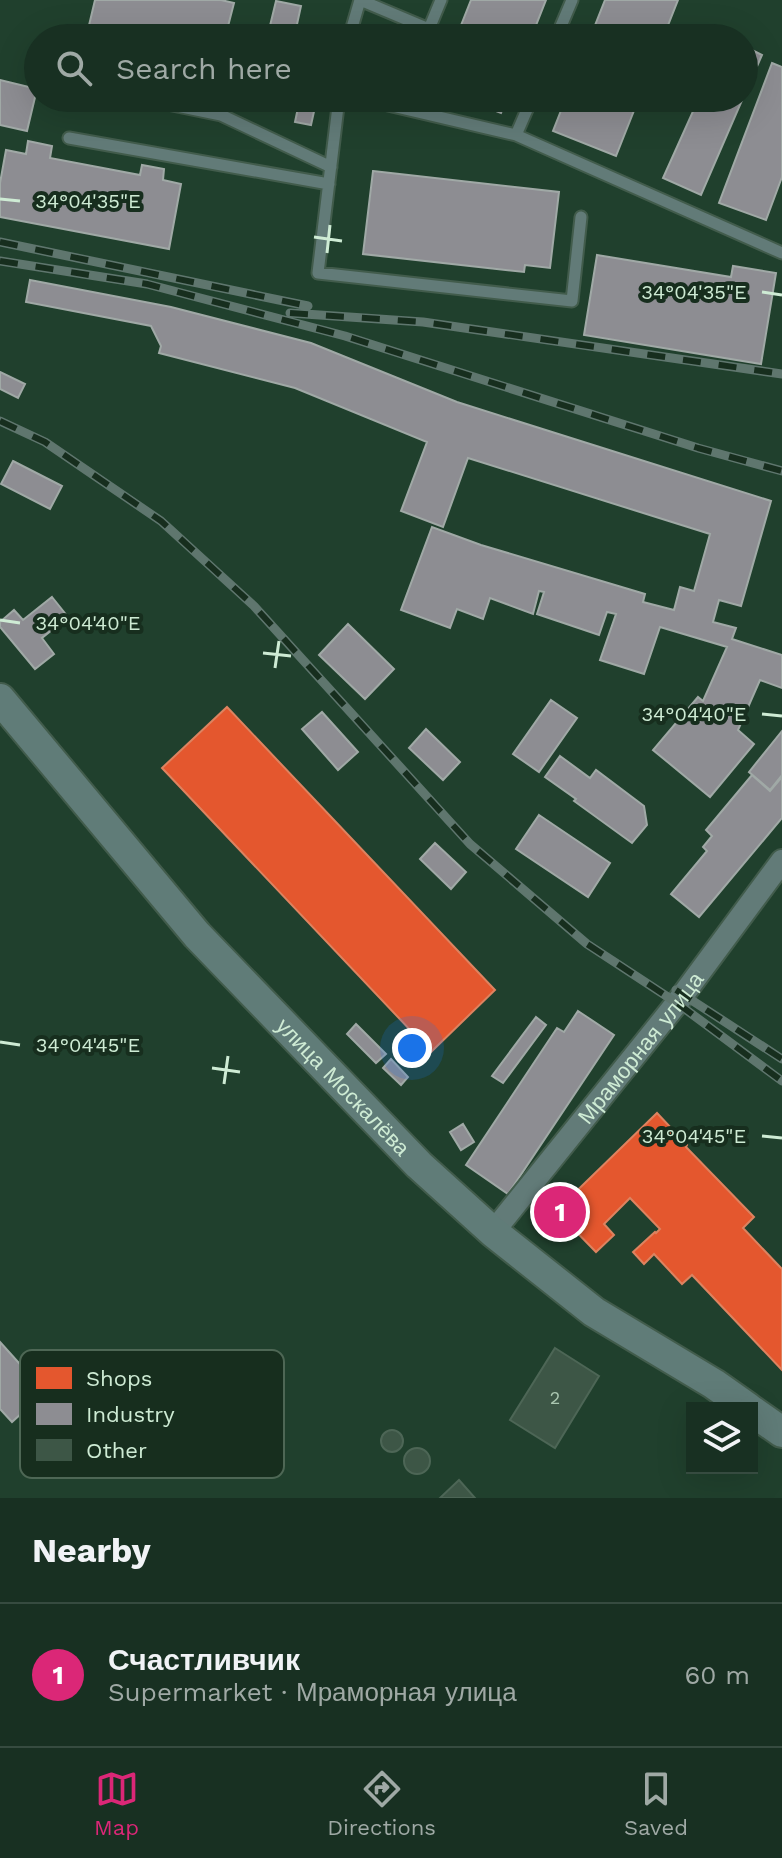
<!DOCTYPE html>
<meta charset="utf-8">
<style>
:root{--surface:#183022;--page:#253c2f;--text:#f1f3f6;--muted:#9fa9a5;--line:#364b40;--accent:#db2777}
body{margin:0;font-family:"Work Sans",sans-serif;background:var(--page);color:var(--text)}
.controls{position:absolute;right:24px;bottom:24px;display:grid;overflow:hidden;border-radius:0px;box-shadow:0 8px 32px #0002}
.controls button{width:72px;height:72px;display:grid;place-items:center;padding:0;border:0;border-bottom:2px solid var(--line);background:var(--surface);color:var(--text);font:40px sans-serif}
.you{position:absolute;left:412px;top:1048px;width:28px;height:28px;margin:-20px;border:6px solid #fff;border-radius:50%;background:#1a73e8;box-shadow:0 0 0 12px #1a73e833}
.badge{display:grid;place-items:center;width:52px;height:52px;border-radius:50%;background:var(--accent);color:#fff;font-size:26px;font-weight:700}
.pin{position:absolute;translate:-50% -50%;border:4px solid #fff;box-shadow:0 2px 8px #0006}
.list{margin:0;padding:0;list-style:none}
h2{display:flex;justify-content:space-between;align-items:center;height:104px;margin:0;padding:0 32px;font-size:34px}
h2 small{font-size:26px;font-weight:400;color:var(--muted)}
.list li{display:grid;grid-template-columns:52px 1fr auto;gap:24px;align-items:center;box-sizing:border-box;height:144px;padding:0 32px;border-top:2px solid var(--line)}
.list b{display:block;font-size:30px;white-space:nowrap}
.list p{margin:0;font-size:26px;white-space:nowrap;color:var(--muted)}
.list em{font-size:26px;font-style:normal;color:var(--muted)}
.icon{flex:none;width:44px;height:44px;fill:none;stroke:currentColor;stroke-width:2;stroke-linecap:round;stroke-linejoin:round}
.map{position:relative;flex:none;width:782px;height:1498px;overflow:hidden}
.search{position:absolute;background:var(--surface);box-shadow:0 8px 32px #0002;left:24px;right:24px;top:24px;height:88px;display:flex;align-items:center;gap:20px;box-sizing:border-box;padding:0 28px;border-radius:44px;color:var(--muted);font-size:30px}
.sheet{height:248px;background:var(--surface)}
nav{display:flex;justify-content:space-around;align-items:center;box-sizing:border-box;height:112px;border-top:2px solid var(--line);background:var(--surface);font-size:22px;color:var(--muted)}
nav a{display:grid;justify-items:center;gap:4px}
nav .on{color:var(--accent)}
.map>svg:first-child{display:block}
.shops{fill:#e4572e;stroke:#dd8360;stroke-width:2}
.industry{fill:#8d8d92;stroke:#a0a9a6;stroke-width:2}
.building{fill:#3d5646;stroke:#4d6656;stroke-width:2}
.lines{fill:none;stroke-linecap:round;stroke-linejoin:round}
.service-casing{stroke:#425c4c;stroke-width:15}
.minor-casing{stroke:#425c4c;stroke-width:26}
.secondary-casing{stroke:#425c4c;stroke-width:34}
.service{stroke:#627b78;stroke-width:11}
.minor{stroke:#627b78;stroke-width:22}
.secondary{stroke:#607c78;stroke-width:30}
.rail-casing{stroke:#5f766e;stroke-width:9}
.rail{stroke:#172e1e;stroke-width:6;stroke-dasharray:18;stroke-linecap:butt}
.ticks{fill:none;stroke:#ceebd4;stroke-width:3}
.labels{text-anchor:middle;stroke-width:8;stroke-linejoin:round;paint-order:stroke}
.number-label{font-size:18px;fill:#aac6b0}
.street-label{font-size:22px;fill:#ceebd4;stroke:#172e1e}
.key{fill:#172e1e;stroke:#4e6755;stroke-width:2}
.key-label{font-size:22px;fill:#ceebd4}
.ticks-label{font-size:20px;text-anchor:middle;fill:#ceebd4;stroke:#172e1e;stroke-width:8;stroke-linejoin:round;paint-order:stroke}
</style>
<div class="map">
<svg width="782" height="1498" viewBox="0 0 782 1498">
<rect width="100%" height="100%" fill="#20402d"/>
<path class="shops" d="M227 707 495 990 431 1052 162 768Z
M657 1113 687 1145 686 1147 754 1217 743 1228 782 1269V1370L692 1275 682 1284 654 1254 644 1264 633 1252 655 1232 656 1233 660 1229 630 1198 604 1224 614 1235 596 1252 556 1211Z"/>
<path class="industry" d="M95 0H221L234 3 225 38H86Z
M471 0H546L531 38H456Z
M605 0H678L663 38H590Z
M276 1 301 6 294 38H282L268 34Z
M744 46 762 55 744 96Z
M772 63 782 67V177L766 220 719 203Z
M0 80 37 89 27 131 0 125Z
M462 98H507L501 113Z
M566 98H639L616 156 553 131Z
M699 98H743L701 195 663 178Z
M299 103 315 107 311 125 295 122Z
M28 141 52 146 50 158 140 175 142 165 164 169 163 180 181 184 169 249 0 217V183L6 150 26 154Z
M373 171 559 192 550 268 525 265 524 272 363 254Z
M597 255 731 277 733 266 776 273 761 364 584 335Z
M30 280 171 307 311 343 457 402 771 501 741 606 719 600 713 622 736 628 732 639 782 655V688L760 680 738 730 754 744 710 797 653 750 698 697 703 701 727 647 660 627 644 674 600 660 616 614 607 612 599 635 537 614 544 592 539 591 533 614 490 598 483 619 457 609 450 628 401 610 432 527 481 545 645 594 643 602 674 610 680 587 694 591 710 534 468 458 443 527 401 511 427 442 295 388 159 353 161 346 151 326 26 302Z
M0 372 25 384 18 398 0 389Z
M13 461 62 486 50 509 1 484Z
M52 597 68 617 42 638 54 654 35 669 0 627V622L14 610 23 620Z
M348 624 394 669 365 699 319 655Z
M551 700 577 718 539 772 513 754Z
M322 712 358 752 338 770 302 729Z
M426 729 460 762 443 780 409 748Z
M782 731V775L770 790 749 772Z
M560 756 590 778 596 770 644 806 647 825 632 843 574 801 576 799 545 777Z
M752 775 770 791 782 777V818L699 917 671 894 707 851 703 847 712 836 706 830Z
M539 815 610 863 588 897 516 849Z
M435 843 466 872 451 889 420 859Z
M578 1011 614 1035 508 1194 466 1165 557 1028 564 1032Z
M536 1017 546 1025 503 1083 492 1076Z
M356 1024 386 1054 376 1063 347 1034Z
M391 1059 408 1077 401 1085 383 1068Z
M463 1124 474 1142 461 1150 450 1132Z
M0 1342 45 1392 12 1422 0 1409Z"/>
<path class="building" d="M555 1348 599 1376 555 1448 510 1420Z
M381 1441a11 11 0 1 1 22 0a11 11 0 1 1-22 0Z
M404 1461a13 13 0 1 1 26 0a13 13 0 1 1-26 0Z
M459 1480 475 1498H440Z"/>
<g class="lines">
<g class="service-casing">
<path id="service" d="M360 0 429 29 441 0
M349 38 360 0
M556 38 572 0
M138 98 221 115 331 167
M339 98 318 273 572 301 581 217
M358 98 516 135 532 98
M516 135 782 253
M69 138 329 184"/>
</g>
<g class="minor-casing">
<g id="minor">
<path id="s1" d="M493 1232 677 1003 782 861"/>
</g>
</g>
<g class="secondary-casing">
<g id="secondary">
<path id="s2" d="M0 699 197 935 419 1165 493 1232 594 1312 714 1384 748 1408"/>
<path d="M752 1411 782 1432"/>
</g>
</g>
<use href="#service" class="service"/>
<use href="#minor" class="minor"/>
<use href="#secondary" class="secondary"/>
<g class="rail-casing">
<path id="rail" d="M0 242 308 306
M0 261 147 284 345 336 698 448 782 471
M290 313 423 322 782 374
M0 421 45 442 161 521 254 606 470 844 587 944 677 1003 782 1081
M676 990 782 1059"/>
</g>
<use href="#rail" class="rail"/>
</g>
<path class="ticks" d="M0 199 20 201M314 237 342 241M327 253 330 225M762 292 782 295M0 620 20 623M263 653 291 656M275 668 279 641M762 714 782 716M0 1042 20 1045M212 1068 240 1072M224 1084 228 1056M762 1136 782 1138"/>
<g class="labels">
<g class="number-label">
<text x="555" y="1404">2</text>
</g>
<g class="street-label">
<text dy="8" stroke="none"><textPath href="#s1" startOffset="236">Мраморная улица</textPath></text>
<text dy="8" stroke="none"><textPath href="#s2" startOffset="518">улица Москалёва</textPath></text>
</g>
</g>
<rect x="20" y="1350" width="264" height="128" rx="12" class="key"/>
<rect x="36" y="1367" width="36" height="22" fill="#e4572e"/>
<rect x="36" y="1403" width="36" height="22" fill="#8d8d92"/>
<rect x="36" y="1439" width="36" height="22" fill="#3d5646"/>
<g class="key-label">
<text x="86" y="1386">Shops</text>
<text x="86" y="1422">Industry</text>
<text x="86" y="1458">Other</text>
</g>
<g class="ticks-label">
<text x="88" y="208">34°04'35"E</text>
<text x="694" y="299">34°04'35"E</text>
<text x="88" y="630">34°04'40"E</text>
<text x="694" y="721">34°04'40"E</text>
<text x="88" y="1052">34°04'45"E</text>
<text x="694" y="1143">34°04'45"E</text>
</g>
</svg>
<div class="controls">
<button><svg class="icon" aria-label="layers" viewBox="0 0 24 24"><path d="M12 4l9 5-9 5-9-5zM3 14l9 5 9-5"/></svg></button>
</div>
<div class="you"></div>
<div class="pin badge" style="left:560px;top:1212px">1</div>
<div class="search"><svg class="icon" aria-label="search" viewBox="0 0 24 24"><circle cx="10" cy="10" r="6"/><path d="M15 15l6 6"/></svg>Search here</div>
</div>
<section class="sheet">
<h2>Nearby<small></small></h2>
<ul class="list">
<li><span class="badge">1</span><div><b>Счастливчик</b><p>Supermarket · Мраморная улица</p></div><em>60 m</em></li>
</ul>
</section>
<nav>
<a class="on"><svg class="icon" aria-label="map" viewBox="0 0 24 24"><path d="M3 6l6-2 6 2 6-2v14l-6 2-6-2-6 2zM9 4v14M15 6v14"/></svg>Map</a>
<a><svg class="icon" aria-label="directions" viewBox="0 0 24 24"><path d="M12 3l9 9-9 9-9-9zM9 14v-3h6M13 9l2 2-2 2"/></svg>Directions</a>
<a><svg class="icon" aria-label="saved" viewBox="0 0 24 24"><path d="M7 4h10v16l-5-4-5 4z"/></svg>Saved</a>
</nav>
